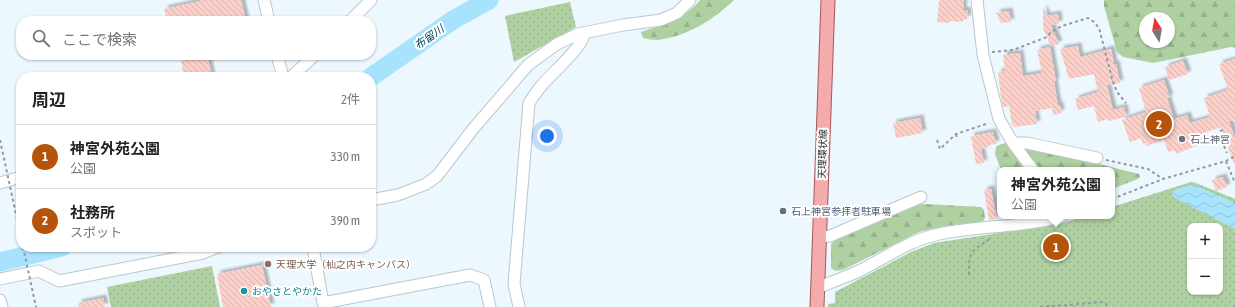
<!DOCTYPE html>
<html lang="ja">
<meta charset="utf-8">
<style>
:root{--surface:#fff;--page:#f6f6f6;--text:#222;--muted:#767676;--line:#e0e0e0;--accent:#b45309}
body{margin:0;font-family:"Asap Condensed","Noto Sans JP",sans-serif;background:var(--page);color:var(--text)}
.controls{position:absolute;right:12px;bottom:12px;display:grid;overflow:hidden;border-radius:8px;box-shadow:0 1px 3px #0004}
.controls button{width:36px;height:36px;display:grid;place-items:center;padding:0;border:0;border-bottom:1px solid var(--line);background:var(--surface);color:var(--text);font:20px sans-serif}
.compass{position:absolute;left:1139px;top:12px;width:36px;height:36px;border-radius:50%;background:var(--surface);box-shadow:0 1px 3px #0004;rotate:349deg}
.you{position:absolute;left:547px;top:136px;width:14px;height:14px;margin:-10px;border:3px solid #fff;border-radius:50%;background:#1a73e8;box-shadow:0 0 0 6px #1a73e833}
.badge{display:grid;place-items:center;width:26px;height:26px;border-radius:50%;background:var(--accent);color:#fff;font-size:13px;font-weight:700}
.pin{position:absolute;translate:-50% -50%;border:2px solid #fff;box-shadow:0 1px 4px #0006}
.popup{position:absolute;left:997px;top:167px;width:118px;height:52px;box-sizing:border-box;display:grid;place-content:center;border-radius:8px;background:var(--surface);filter:drop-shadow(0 1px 3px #0005);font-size:13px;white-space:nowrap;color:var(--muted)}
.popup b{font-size:15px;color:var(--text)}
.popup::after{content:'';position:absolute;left:50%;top:100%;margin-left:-8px;border:8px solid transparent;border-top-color:var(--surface)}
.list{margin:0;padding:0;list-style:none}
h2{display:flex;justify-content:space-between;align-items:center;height:52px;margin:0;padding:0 16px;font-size:17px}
h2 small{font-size:13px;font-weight:400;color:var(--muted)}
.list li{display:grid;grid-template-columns:26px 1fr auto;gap:12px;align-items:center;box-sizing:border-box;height:64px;padding:0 16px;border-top:1px solid var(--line)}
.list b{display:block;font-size:15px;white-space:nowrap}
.list p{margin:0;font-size:13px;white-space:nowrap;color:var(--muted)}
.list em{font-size:13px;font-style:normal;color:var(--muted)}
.icon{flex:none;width:22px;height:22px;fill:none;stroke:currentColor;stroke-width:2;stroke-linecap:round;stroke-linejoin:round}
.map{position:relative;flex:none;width:1235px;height:307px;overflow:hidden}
.search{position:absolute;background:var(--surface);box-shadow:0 1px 3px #0004;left:16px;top:16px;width:360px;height:44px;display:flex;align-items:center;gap:10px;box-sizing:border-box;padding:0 14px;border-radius:16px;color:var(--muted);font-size:15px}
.panel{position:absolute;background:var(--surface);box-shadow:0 1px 3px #0004;left:16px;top:72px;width:360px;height:180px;border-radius:16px}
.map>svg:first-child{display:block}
.forest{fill:url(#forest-firs);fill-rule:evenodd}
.park{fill:url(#park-dots);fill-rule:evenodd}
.water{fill:url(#water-waves)}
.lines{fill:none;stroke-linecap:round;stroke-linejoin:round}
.river{stroke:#a7e3fd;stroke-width:19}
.building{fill:url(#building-back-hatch);filter:url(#shadow)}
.minor-casing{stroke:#bcc6cd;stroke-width:13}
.major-casing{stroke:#a7595a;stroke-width:15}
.path{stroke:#91999e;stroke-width:2;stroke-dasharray:3 3;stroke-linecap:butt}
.minor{stroke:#fff;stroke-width:11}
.major{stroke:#f4abab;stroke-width:13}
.path-bridge{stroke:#91999e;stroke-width:2;stroke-dasharray:3 3;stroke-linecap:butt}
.worship-dot{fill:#6b7280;stroke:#fff;stroke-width:1.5}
.service-dot{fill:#5c6f8a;stroke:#fff;stroke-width:1.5}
.education-dot{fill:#8d6e63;stroke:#fff;stroke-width:1.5}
.culture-dot{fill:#0f9aa8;stroke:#fff;stroke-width:1.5}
.labels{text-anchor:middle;stroke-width:4;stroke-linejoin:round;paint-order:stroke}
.worship-label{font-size:10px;fill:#5b616d;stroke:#fff;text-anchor:start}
.street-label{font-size:10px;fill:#25292c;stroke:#fff}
.service-label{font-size:10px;fill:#4e5e75;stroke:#fff;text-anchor:start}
.education-label{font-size:10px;fill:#785e54;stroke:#fff;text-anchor:start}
.culture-label{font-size:10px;fill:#0d838f;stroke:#fff;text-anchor:start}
.water-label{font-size:11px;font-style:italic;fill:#02495e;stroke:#fff}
</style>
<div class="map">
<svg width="1235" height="307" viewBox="0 0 1235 307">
<defs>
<pattern id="forest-firs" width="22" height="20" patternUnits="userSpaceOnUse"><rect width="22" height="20" fill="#afd1a2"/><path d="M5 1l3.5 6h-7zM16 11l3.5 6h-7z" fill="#96b38c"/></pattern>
<pattern id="park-dots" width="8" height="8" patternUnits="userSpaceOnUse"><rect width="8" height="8" fill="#afd1a2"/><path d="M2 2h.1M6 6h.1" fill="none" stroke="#96b38c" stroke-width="1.8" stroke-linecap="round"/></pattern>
<pattern id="water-waves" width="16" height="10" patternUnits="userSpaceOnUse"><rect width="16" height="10" fill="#a7e3fd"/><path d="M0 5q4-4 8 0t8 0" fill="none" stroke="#90c3d9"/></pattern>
<pattern id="building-back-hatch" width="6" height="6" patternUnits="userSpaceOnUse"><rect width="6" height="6" fill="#fdcfc9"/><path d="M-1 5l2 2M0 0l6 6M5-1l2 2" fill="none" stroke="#d9b2ad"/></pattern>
<filter id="shadow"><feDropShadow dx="3.5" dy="-3.5" stdDeviation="1" flood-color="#0004"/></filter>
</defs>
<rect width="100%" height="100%" fill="#ecf7fe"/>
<path class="forest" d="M700 0H734C713 20 688 36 658 40 653 40 648 39 643 38L641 32C660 26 688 16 700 0Z
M1104 0H1235V48L1231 47 1153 63 1123 57 1117 52 1104 6ZM1145 18H1169V42H1145Z
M1006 143 1026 170H1001L995 154 996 147 1001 144Z
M1028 148 1058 154 1135 173 1139 174 1140 177 1138 179 1112 189V170H1039L1026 150V149Z
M925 204 981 207 984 210 985 218 983 221 979 222 945 226 919 232 845 269C839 271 836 272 831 268V244L835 240 915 205Z"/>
<path class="park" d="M570 2 576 27 514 62 505 16Z
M1191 182 1196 183 1235 199V307H828V304L835 303V292L911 252 934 243 1064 223 1085 216H1112V207ZM1190 226H1220V292H1190Z
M212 266 220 307H111L107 287Z"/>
<path class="water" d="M1190 185H1194L1235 203V228H1233L1173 197 1172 193 1174 190Z"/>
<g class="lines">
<path class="river" d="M371 77 453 20 489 0
M0 262 62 247"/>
</g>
<path class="building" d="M204 0H241L246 21H167L164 9Z
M939 0H964L963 10 968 11 967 19H963V22L950 21V23L937 22Z
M1043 7 1047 16 1058 14 1059 24 1051 25 1059 44 1051 46 1043 28Z
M1009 11 1011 22 1001 23 996 13Z
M1078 46 1080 57 1111 49 1114 64H1116L1120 83 1107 85 1113 110 1124 107 1126 117 1109 121 1108 119 1098 122 1094 106 1078 110 1075 99 1098 92 1094 74 1069 79 1060 49Z
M1050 47 1056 81H1054L1058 106 1060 105 1061 113 1053 115 1052 108 1035 111 1037 124 1014 127V124L1012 125 1009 106 1003 107 1001 97 998 72 1005 71 1003 55 1020 53 1023 76 1042 73 1037 50Z
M180 55H207L212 77H184Z
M1235 59V120L1229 121 1235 138V164H1234L1221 127 1195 136 1198 145 1176 154 1174 150 1168 152 1164 140 1147 146 1146 143 1143 144 1141 138 1130 142 1122 120 1146 112 1139 88 1164 80 1170 98H1167L1174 119 1187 115 1190 123 1210 117 1204 98 1228 90 1219 64Z
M1183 61 1188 74 1169 80 1165 67Z
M920 118 923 133 896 138 893 123Z
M993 132 996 144 987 145V148L981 149 984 163 976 164 971 136Z
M1223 177 1227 187 1216 191 1212 180Z
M991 189 997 219 989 220 984 190Z
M262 265 271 307H223L217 274Z
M103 298 105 307H79L78 303Z"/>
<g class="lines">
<g class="minor-casing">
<path id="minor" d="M264 0 269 21
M977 0 983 55 999 119 1013 143 1033 170
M350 21 371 0
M277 55 283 77
M291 77 315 55
M1013 143H1027L1097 158
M0 183 21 177
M371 200 398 195 426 184 437 176 473 129 528 65 557 44 578 34 623 25 661 20 677 13 690 0
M820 237 830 236 921 197
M313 247 323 303 470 275 484 280 490 307
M0 279 39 271 59 281 203 253 218 247
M819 287C832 282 846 277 859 271 885 258 910 240 939 234 980 225 1023 228 1063 216
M0 300 2 307
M519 307 514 284 529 103C533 97 537 91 542 85 551 74 585 45 584 33"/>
</g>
<g class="major-casing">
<path id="major" d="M817 307 828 0"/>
</g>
<path class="path" d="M992 52 1013 50 1047 37 1051 32 1062 26 1088 18 1094 22 1099 28 1113 82 1117 92 1126 103
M1220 131 1223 130
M956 134 957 140
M937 140 940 149 956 134 989 123
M1224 146 1227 153
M1106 160 1148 169 1163 179
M1226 161 1235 183
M1112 199 1163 179 1226 161 1235 156
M969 275C968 252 972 250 990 239V237
M1040 307 1104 302 1109 307"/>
<use href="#minor" class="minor"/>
<use href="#major" class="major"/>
<path class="path-bridge" d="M0 140 21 237
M23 247 36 307"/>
</g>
<circle class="worship-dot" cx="1182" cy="139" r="4"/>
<circle class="service-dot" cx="783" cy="211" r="4"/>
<circle class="education-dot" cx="268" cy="264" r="4"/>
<circle class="culture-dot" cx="244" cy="291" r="4"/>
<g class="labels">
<g class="worship-label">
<text x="1190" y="143">石上神宮</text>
</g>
<g class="street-label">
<text transform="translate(822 154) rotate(-88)" y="4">天理環状線</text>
</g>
<g class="service-label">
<text x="791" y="215">石上神宮参拝者駐車場</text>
</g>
<g class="education-label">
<text x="276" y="268">天理大学（杣之内キャンパス）</text>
</g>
<g class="culture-label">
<text x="252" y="295">おやさとやかた</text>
</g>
<g class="water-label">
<text transform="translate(429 37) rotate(-35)" y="4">布留川</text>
</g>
</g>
</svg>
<div class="controls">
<button>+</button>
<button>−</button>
</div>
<svg class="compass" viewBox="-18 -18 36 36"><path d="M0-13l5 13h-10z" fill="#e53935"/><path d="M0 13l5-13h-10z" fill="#767676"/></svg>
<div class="you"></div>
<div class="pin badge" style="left:1056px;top:247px">1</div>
<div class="popup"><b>神宮外苑公園</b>公園</div>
<div class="pin badge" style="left:1159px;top:124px">2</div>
<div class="search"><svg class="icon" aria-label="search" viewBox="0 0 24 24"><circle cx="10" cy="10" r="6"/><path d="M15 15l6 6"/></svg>ここで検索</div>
<section class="panel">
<h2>周辺<small>2件</small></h2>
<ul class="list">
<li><span class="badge">1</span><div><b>神宮外苑公園</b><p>公園</p></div><em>330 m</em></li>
<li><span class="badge">2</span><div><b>社務所</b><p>スポット</p></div><em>390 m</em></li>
</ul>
</section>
</div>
